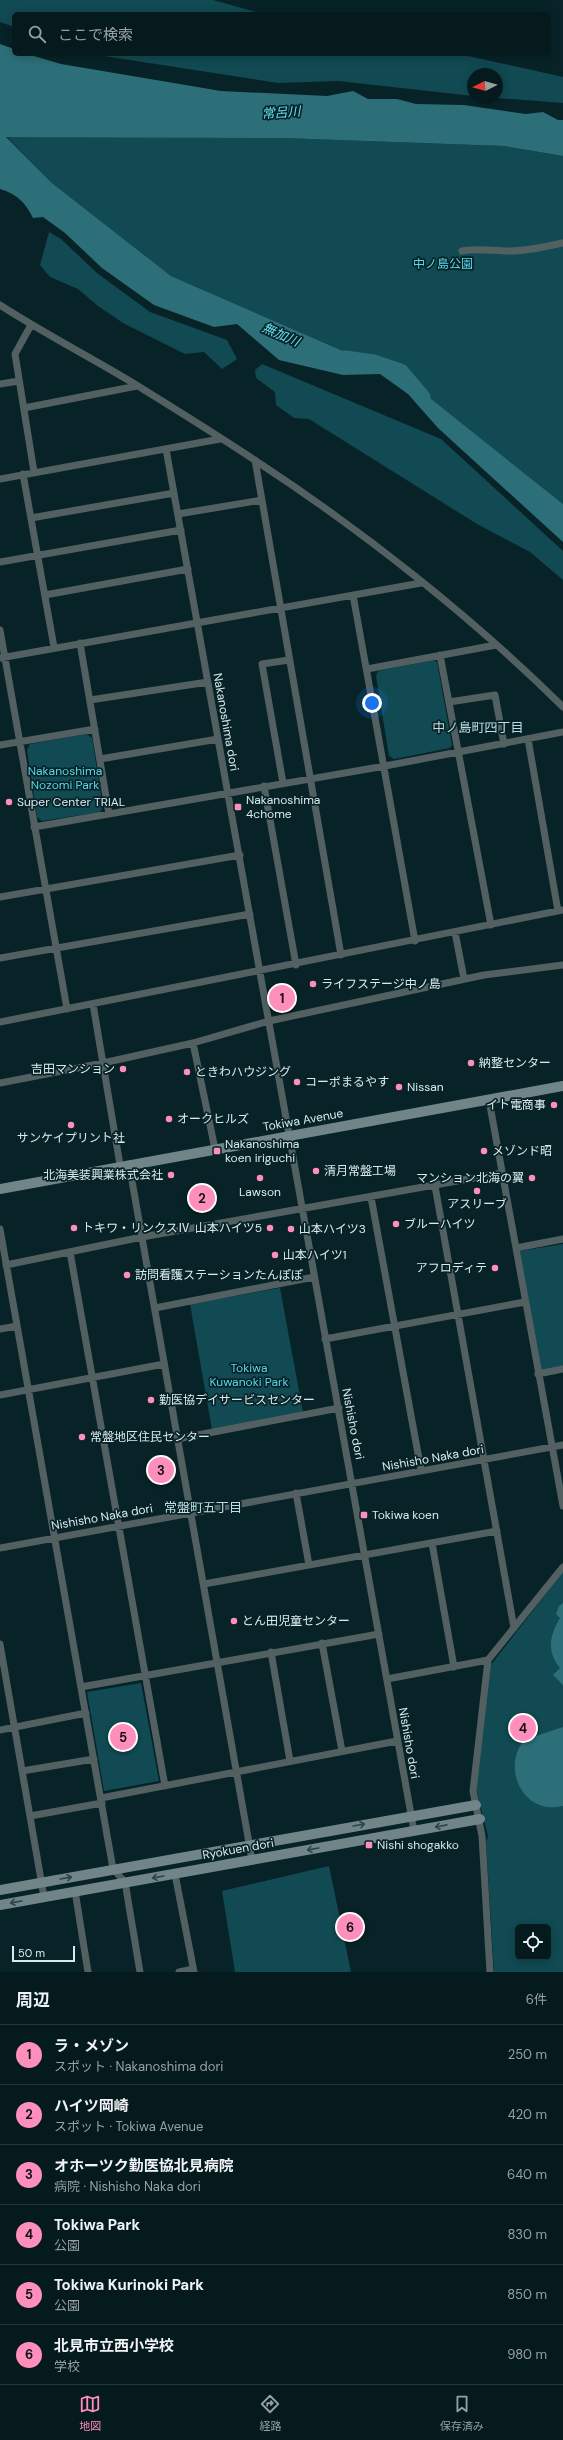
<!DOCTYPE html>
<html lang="ja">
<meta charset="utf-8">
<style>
:root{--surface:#051a1d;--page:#13272a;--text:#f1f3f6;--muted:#97a1a4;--line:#26383b;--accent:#fe8ebb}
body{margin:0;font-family:"DM Sans","Noto Sans JP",sans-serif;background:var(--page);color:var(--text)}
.controls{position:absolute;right:12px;bottom:12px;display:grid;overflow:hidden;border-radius:6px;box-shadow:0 2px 10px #0003}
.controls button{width:36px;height:36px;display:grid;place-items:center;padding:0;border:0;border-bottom:1px solid var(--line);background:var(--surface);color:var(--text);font:20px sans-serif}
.compass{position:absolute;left:467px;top:68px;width:36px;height:36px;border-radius:50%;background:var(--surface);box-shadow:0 2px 10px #0003;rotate:265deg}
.scale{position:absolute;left:12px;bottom:10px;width:63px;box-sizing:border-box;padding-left:4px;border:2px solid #daeaec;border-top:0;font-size:11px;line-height:14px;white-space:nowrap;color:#daeaec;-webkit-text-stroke:3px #072327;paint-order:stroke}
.you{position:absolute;left:372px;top:703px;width:14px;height:14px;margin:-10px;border:3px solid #fff;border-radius:50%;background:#1a73e8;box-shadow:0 0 0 6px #1a73e833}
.badge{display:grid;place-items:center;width:26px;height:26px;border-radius:50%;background:var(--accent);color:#111;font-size:13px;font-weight:700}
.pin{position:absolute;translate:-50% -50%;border:2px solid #fff;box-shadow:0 1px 4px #0006}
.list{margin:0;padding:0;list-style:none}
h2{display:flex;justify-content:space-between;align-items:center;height:52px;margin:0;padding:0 16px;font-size:17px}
h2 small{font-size:13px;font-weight:400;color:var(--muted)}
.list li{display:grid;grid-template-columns:26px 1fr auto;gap:12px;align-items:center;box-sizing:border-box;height:60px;padding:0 16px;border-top:1px solid var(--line)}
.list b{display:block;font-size:15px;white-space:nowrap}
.list p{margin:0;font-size:13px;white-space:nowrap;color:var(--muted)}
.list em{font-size:13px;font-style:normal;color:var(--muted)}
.icon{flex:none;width:22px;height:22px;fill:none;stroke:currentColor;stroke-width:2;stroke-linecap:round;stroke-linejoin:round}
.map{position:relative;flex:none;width:563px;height:1972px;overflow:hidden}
.search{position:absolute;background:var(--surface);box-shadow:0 2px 10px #0003;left:12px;right:12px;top:12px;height:44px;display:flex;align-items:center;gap:10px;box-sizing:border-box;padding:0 14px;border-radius:6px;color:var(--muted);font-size:15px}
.sheet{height:412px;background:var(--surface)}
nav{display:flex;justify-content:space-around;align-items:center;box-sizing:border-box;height:56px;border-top:1px solid var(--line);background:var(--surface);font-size:11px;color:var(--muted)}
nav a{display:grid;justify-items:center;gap:2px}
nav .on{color:var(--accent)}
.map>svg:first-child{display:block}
.green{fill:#114a52;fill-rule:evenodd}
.water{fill:#2d6f78}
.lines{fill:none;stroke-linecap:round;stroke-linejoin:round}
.river{stroke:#2d6f78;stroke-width:15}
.street{stroke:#536062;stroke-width:7}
.secondary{stroke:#718588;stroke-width:10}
.oneway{stroke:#2c4549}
.poi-dot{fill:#fe8ebb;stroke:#072327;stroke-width:1.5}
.labels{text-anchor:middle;stroke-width:3.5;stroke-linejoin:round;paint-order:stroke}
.park-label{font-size:12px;fill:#58d8ea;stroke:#072327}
.street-label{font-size:12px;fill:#daeaec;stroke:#072327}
.poi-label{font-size:12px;fill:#daeaec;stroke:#072327;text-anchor:start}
.water-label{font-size:13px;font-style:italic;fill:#65e4f6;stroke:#072327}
.neighbourhood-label{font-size:13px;fill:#bddde2;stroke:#072327}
</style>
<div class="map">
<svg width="563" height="1972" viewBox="0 0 563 1972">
<rect width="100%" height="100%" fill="#072327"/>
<path class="green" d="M0 0H213L263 14H14V27L0 22Z
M91 54H459L563 77V103L497 98V74H473V96L338 81 278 83Z
M6 136 283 138 504 146 563 156V504L405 378 171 276 52 183Z
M49 232 61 239 97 273 150 312 227 340 237 359 222 369 204 352 185 354 123 323 98 306 78 289 50 277 40 265Z
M262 364 441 439 563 551V580L530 552 477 524 309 419 294 418 276 405 275 392 256 378 255 370Z
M434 660 437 662 452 745 450 748 394 759 389 756 376 676 378 671Z
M87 734 92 738 103 807 100 812 42 821 37 817 27 750 30 744Z
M563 1244V1366L541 1371 520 1251Z
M280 1288 303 1412 212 1430 190 1304Z
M563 1572V1972H494L486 1842 488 1836 476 1789 490 1666ZM518 1927H548V1957H518Z
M141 1683 159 1781 104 1791 87 1692Z
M329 1866 351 1972H235L222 1891Z"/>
<path class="water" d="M0 44 14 49V54H27L61 64 221 91 327 96 353 91 368 99H397L416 104 464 105 526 114 543 112 558 120H563V156L504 146 283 138 6 137 52 183 171 276 405 378 563 504V542L438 428 408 394 380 374 343 375 279 360 237 324 214 327 154 305 102 268 65 233 43 217 33 218C25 202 17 194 0 189Z
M563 1603V1685L553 1675 560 1668C546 1651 550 1635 560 1618L556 1614 559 1606Z
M563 1727V1806C524 1816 501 1769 524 1740Z"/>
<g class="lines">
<path class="river" d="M345 358 374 362 401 371 423 397"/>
<path class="street" d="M462 251C478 248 492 251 508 251 527 251 545 247 563 243
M0 305C45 334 92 358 138 386 178 411 217 435 256 461 363 531 472 617 563 707
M31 325 15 354 34 472
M0 384 19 381
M24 408 137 386
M166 449 414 1831
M255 460 341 955
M23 474 54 647
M0 479 220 439
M178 514 262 500
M31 518 174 493
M0 562 181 530
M45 595 188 569
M353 595 415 941
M0 630 67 1009
M80 643 109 814
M440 655 491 925
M0 658 421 583
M367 669 496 645
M90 700 208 682
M449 702 495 695 504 744
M528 739 558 911
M0 745 95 729
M100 759 218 739
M283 783 262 664 289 660
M264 786 296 965
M34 827 385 766 563 732
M0 897 240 855
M455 932 464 979
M0 958 250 914
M93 1004 120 1165
M0 1022 563 910
M193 1043 215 1149
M0 1083 103 1063 193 1043 269 1021 484 975 563 965
M489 1100 563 1506
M129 1164 252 1860
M435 1186 514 1628
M371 1197 421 1470
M0 1229 113 1869 125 1882 140 1972
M516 1248 563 1239
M70 1252 165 1786
M6 1265 142 1237 502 1173
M155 1308 314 1277
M0 1329 17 1326
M325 1339 525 1302
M538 1374 563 1369
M0 1395 164 1364
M177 1439 339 1408
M296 1493 309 1565
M432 1543 454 1667
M0 1548 563 1445
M204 1584 497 1531
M322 1643 342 1751
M0 1644 44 1897
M271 1652 290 1761
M387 1679 488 1660
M81 1687 379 1634
M0 1730 86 1713
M22 1771 94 1759
M101 1798 397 1741
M30 1816 102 1803
M175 1874 194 1972
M75 1891 88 1972
M179 1972 193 1969
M490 1972 482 1836 473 1791 488 1660 563 1567"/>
<path class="secondary" d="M0 1189 563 1086
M0 1890 476 1805
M0 1905 480 1819"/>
</g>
<defs><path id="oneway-shaft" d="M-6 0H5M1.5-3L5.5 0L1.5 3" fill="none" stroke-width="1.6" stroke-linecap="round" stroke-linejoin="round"/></defs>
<g class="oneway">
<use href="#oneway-shaft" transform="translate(359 1825) rotate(-10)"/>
<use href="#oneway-shaft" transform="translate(441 1826) rotate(169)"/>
<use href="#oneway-shaft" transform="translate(313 1849) rotate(170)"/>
<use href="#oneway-shaft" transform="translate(158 1877) rotate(170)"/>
<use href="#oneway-shaft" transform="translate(66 1878) rotate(-10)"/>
<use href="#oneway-shaft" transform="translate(16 1902) rotate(170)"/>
</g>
<g class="poi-dot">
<circle cx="9" cy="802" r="4"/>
<rect x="234" y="803" width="8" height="8" rx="2"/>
<circle cx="313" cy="984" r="4"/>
<circle cx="471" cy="1063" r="4"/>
<circle cx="123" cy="1069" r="4"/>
<circle cx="187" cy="1072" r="4"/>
<circle cx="297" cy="1082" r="4"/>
<circle cx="399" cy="1087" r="4"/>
<circle cx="554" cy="1105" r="4"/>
<circle cx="169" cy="1119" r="4"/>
<circle cx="71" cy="1125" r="4"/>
<rect x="213" y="1147" width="8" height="8" rx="2"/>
<circle cx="484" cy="1151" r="4"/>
<circle cx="316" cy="1171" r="4"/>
<circle cx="171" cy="1175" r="4"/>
<circle cx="260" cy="1178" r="4"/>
<circle cx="532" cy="1178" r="4"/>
<circle cx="477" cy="1191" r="4"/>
<circle cx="396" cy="1224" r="4"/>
<circle cx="74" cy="1228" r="4"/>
<circle cx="270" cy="1228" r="4"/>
<circle cx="291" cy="1229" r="4"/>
<circle cx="275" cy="1255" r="4"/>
<circle cx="495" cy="1268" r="4"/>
<circle cx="127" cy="1275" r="4"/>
<circle cx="151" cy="1400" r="4"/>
<circle cx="82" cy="1437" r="4"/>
<rect x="360" y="1511" width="8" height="8" rx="2"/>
<circle cx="234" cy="1621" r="4"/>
<rect x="365" y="1841" width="8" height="8" rx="2"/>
</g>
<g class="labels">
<g class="park-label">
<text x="443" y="268">中ノ島公園</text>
<text x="65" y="775">Nakanoshima<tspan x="65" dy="14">Nozomi Park</tspan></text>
<text x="249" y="1372">Tokiwa<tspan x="249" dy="14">Kuwanoki Park</tspan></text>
</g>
<g class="street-label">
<text transform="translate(226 722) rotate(80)" y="4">Nakanoshima dori</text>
<text transform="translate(303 1120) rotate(-10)" y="4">Tokiwa Avenue</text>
<text transform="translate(353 1424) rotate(79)" y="4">Nishisho dori</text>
<text transform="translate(433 1458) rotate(-10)" y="4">Nishisho Naka dori</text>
<text transform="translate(102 1517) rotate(-10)" y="4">Nishisho Naka dori</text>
<text transform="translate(409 1743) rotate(80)" y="4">Nishisho dori</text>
<text transform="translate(238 1849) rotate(-10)" y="4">Ryokuen dori</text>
</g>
<g class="poi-label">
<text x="246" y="804">Nakanoshima<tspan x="246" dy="14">4chome</tspan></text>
<text x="17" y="806">Super Center TRIAL</text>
<text x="321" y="988">ライフステージ中ノ島</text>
<text x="479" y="1067">納整センター</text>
<text x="115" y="1073" text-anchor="end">吉田マンション</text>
<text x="195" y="1076">ときわハウジング</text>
<text x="305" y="1086">コーポまるやす</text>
<text x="407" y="1091">Nissan</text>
<text x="546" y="1109" text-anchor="end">イト電商事</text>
<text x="177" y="1123">オークヒルズ</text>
<text x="71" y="1142" text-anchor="middle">サンケイプリント社</text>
<text x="225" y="1148">Nakanoshima<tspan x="225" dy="14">koen iriguchi</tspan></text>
<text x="492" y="1155">メゾンド昭</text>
<text x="324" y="1175">清月常盤工場</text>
<text x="163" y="1179" text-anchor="end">北海美装興業株式会社</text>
<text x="524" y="1182" text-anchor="end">マンション北海の翼</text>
<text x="260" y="1196" text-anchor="middle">Lawson</text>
<text x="477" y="1208" text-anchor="middle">アスリーブ</text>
<text x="404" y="1228">ブルーハイツ</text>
<text x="82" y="1232">トキワ・リンクスⅣ</text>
<text x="262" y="1232" text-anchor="end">山本ハイツ5</text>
<text x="299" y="1233">山本ハイツ3</text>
<text x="283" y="1259">山本ハイツ1</text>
<text x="487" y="1272" text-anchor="end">アフロディテ</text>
<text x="135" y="1279">訪問看護ステーションたんぽぽ</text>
<text x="159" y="1404">勤医協デイサービスセンター</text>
<text x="90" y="1441">常盤地区住民センター</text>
<text x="372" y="1519">Tokiwa koen</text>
<text x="242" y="1625">とん田児童センター</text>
<text x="377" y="1849">Nishi shogakko</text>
</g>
<g class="water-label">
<text transform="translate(281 112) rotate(-4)" y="5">常呂川</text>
<text transform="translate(281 334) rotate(24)" y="5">無加川</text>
</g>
<g class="neighbourhood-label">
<text x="478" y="732">中ノ島町四丁目</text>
<text x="203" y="1512">常盤町五丁目</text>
</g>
</g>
</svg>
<div class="controls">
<button><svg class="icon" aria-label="locate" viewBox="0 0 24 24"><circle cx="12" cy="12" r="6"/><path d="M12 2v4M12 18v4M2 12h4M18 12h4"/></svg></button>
</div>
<svg class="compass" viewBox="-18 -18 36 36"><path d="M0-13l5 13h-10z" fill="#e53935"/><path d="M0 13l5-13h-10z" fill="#97a1a4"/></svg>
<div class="scale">50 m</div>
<div class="you"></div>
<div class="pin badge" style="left:282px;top:998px">1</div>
<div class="pin badge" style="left:202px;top:1198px">2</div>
<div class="pin badge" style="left:161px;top:1470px">3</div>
<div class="pin badge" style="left:523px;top:1728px">4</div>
<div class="pin badge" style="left:123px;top:1737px">5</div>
<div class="pin badge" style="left:350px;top:1927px">6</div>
<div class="search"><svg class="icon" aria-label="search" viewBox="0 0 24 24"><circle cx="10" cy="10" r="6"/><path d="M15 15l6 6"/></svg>ここで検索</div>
</div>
<section class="sheet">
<h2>周辺<small>6件</small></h2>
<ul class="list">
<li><span class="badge">1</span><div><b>ラ・メゾン</b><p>スポット · Nakanoshima dori</p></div><em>250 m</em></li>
<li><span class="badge">2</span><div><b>ハイツ岡崎</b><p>スポット · Tokiwa Avenue</p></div><em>420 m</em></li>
<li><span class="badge">3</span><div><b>オホーツク勤医協北見病院</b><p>病院 · Nishisho Naka dori</p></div><em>640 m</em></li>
<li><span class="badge">4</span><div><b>Tokiwa Park</b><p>公園</p></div><em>830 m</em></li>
<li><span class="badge">5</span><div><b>Tokiwa Kurinoki Park</b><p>公園</p></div><em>850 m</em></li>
<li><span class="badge">6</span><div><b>北見市立西小学校</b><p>学校</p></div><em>980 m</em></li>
</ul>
</section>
<nav>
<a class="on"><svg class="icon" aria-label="map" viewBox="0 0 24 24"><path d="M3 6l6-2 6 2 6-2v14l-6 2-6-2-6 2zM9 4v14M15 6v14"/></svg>地図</a>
<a><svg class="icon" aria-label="directions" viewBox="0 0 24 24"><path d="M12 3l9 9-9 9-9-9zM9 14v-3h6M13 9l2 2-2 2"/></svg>経路</a>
<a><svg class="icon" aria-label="saved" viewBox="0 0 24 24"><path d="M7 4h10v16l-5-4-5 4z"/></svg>保存済み</a>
</nav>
